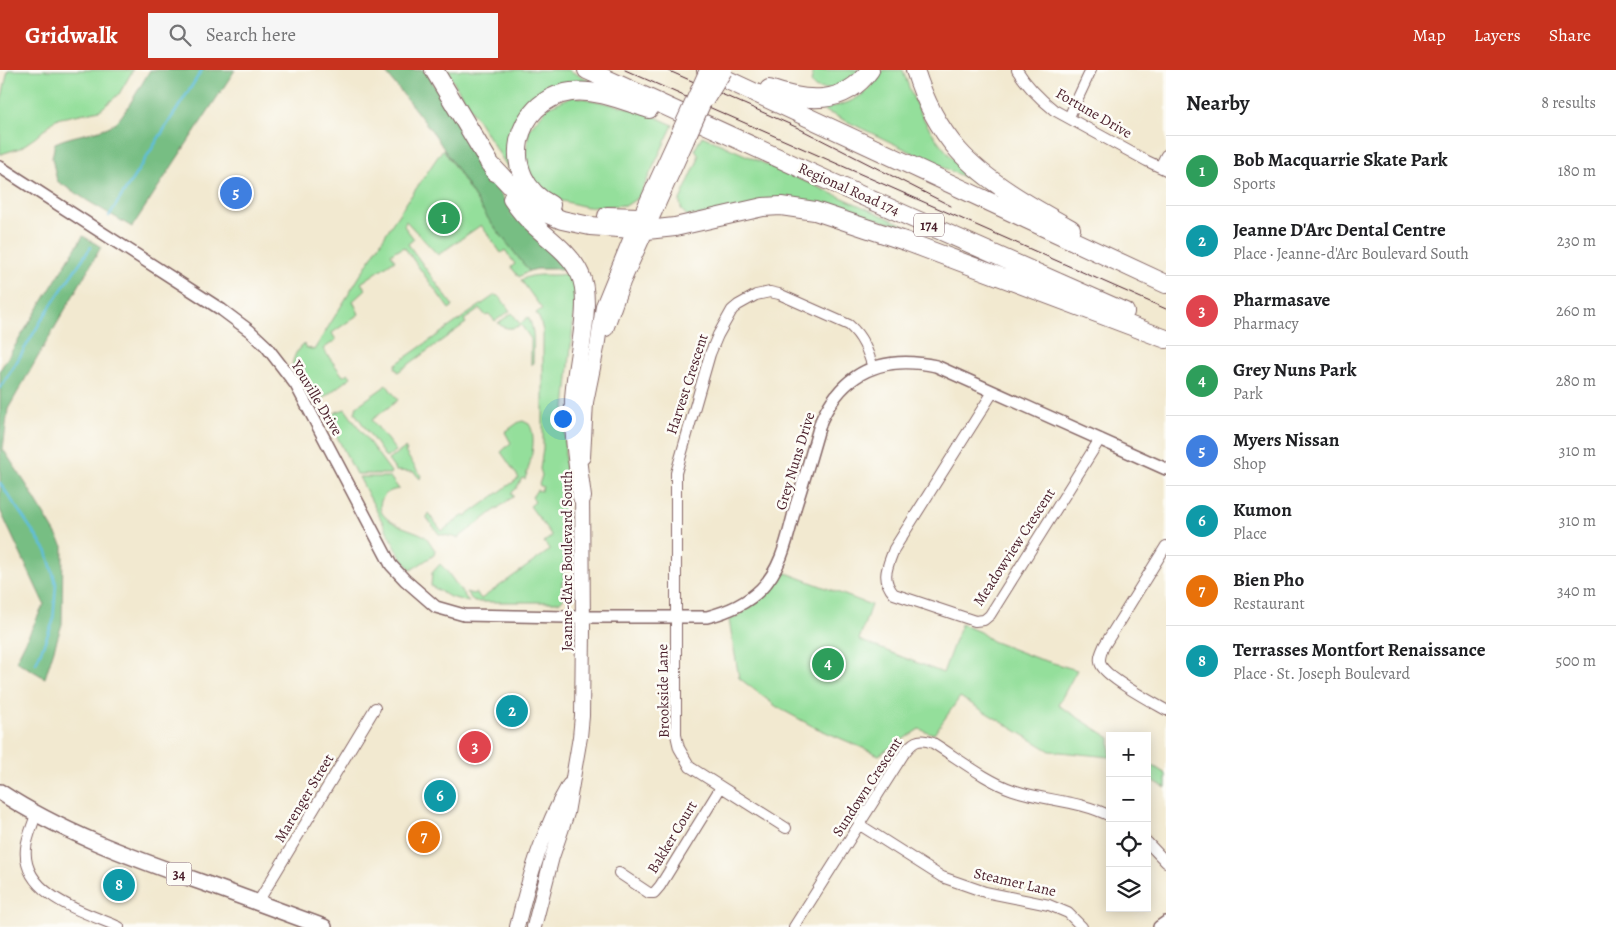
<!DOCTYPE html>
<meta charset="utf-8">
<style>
:root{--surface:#fff;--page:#f6f6f6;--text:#202124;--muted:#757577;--line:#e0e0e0;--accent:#c8321e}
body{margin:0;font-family:Alegreya,serif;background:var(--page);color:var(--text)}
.controls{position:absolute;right:15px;bottom:15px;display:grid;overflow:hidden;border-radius:0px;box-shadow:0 2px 12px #0003}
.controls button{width:45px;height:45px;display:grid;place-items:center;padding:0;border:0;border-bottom:1px solid var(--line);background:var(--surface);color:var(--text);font:25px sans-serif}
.you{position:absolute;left:562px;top:348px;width:18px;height:18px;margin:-12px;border:4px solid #fff;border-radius:50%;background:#1a73e8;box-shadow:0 0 0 8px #1a73e833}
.badge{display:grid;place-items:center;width:32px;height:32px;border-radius:50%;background:var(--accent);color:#fff;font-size:16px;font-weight:700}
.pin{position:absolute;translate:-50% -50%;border:2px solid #fff;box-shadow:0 1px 5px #0006}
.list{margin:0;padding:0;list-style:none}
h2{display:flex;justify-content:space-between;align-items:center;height:65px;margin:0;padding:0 20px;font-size:21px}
h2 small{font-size:16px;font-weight:400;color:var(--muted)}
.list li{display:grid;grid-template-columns:32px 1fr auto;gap:15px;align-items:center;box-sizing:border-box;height:70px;padding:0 20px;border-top:1px solid var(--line)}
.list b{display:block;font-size:19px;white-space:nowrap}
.list p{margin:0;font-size:16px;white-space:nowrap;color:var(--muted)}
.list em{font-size:16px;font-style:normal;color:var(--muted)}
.icon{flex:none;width:28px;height:28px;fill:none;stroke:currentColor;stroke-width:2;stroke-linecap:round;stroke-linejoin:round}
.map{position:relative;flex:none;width:1166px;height:857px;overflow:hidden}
header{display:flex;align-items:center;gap:30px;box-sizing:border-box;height:70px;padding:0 25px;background:var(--accent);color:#fff}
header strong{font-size:24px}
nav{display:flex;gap:28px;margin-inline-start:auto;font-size:18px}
.search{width:350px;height:45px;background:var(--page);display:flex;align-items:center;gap:12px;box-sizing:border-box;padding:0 18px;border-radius:0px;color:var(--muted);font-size:19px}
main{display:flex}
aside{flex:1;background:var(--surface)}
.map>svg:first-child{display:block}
.green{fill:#94df9b;stroke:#6f7f63}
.forest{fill:#77be83;stroke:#606e57}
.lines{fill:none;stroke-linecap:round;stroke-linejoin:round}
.stream{stroke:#5ebedc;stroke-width:2.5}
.minor-casing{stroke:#856665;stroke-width:12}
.tertiary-casing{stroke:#856665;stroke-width:14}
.secondary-casing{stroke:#856665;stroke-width:16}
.primary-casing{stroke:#856665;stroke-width:18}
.motorway-casing{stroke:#856665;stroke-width:20}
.minor{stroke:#fff;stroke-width:10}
.tertiary{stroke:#fff;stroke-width:11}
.secondary{stroke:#fff;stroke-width:14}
.primary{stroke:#fff;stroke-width:15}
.motorway{stroke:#fff;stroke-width:18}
.tram{stroke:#4a1f2b;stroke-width:1}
.secondary-bridge-casing{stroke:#856665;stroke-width:16;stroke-linecap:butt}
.motorway-bridge-casing{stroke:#856665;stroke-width:20;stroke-linecap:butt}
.secondary-bridge{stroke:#fff;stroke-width:14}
.motorway-bridge{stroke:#fff;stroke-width:18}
.labels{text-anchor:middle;stroke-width:5;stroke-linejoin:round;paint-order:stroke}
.shield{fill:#fdfcf7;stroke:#806168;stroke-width:1}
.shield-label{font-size:14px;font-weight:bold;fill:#4a1f2b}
.street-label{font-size:15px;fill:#4a1f2b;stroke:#fdfcf7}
</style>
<header>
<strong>Gridwalk</strong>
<div class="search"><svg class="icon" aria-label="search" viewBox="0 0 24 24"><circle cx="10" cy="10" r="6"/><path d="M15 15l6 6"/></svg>Search here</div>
<nav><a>Map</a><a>Layers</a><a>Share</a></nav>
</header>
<main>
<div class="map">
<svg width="1166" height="857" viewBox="0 0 1166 857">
<rect width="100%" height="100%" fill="#fdfcf7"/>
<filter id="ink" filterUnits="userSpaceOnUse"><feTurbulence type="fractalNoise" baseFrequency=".02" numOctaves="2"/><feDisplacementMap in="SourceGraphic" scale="10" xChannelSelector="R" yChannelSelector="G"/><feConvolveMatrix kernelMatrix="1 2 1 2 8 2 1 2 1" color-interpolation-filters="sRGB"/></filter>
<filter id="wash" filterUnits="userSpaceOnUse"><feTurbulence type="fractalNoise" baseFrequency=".0096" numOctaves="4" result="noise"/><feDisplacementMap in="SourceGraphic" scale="20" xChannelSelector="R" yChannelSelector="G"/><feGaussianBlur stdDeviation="1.12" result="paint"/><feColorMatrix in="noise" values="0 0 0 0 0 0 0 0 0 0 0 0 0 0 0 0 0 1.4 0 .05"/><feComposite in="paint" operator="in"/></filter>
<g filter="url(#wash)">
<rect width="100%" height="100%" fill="#f2e9d0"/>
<path class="green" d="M8 0H133L119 24 100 40 56 49 36 67 20 78 1 84H0V37Z
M446 0H568L596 13C568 11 544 15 525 38 520 44 516 50 513 58 509 71 510 87 510 101Z
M814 0H860C849 12 829 25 813 16L811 12Z
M883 0H903C919 51 939 76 976 113L819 38C847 37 869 26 883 0Z
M573 26 643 41 673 55 639 127 627 135 587 137 558 130 545 124 536 115 525 92 529 59 548 37Z
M702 66 911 158 820 135 688 146C682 142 680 138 680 130L698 90V84L695 79Z
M443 79 489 150 529 201 519 207 511 197 515 194 505 180 501 183 481 155 438 185 406 151 404 156 414 169 408 174 453 236 449 239 404 177 399 180H396L391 184 395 190 361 213 366 219 353 231 359 244 332 263 336 270 323 279 343 306 348 303 351 307 322 329H318L314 322 310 324 292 296C293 288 297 278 304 274L305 277 314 280 392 154Z
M570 203 575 214 576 223 565 339V501H564L563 507 566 508V512H562V517L565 518V527L560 532H474L466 522 473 524 476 522 481 529 550 480 544 472 552 466 530 436 535 432 532 427 537 420 541 421 543 417 539 415 542 405 540 399 543 379V261L540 250 536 243 542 239 521 210C536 201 553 208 570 203Z
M495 225 500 227 510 241 495 251 489 244 486 246 480 239 464 250 466 253 398 302 395 297 396 294Z
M512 243 520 254 528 247C536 260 533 279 533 294H531V269L521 255C513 259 505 260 498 253Z
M386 314 398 330 372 350 396 381 386 388 355 343 357 336 384 317Z
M345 339 391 402 390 404H356L329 351 336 342Z
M523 351 529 354C538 367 530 395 525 409L522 408 516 419 511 423 514 426 458 468 439 464 427 448 428 443 442 461 464 445 466 446 519 408 501 382 511 373 505 362 519 352Z
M405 378 407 381 405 382 421 406 420 409 414 402 396 401 388 390Z
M359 407H390L399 419C391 420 384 423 381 431 374 452 410 458 423 465 428 468 431 475 435 480L434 485 411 500 400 486Z
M440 494 446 500 469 532 450 527 431 516 432 503Z
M784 502 871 535 859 570 943 603 961 554 980 562 992 571 1036 588 1077 600 1058 635 1110 668V687L1050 681 960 627 934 664 919 659 879 685 814 657 777 637 739 608 729 550C752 540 769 522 784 502Z
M1147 692 1166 704V718L1147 707Z"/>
<path class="forest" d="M150 0H235L132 157 88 131 57 111 52 88 55 73C74 64 96 64 114 54 121 51 144 10 150 0Z
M381 0H425L503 128 516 144 566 195V199H537L529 201 489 150 435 65 387 4Z
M83 166 101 177 8 339 3 379 26 414 63 476 62 554 45 608 16 591 44 534 0 440V300Z"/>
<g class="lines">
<path class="stream" d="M109 146 202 0
M0 318C15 296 27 274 41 251 57 226 74 201 91 177
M0 413 47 482 56 514 53 552 36 593"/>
</g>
</g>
<g filter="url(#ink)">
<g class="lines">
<g class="minor-casing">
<path id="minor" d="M1017 0C1027 16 1039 28 1054 40L1147 91 1166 100
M1069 47 1091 0
M1160 97 1166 85
M993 322 894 479C888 496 880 508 894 524L975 551 984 550 990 545 1100 369
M1166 476 1104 576C1101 583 1098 589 1101 595 1107 608 1152 632 1166 640
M36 744C33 755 27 767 26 778 21 825 85 842 119 857
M860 755 942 807 985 822 1049 835 1068 843 1082 857
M786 758 690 697 679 678 676 665V403L710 284 718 265 732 240 738 235 756 225 770 222 779 224 849 255C862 266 868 281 873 298
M1147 772 1166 792
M619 803 649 823H654L660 816 721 717
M258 832 375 638
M794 857 903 685C912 672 918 667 933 673 956 687 988 712 1013 720 1045 731 1079 730 1110 746"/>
</g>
<g class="tertiary-casing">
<path id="tertiary" d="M0 97 222 240 250 261 266 276 296 315 391 495 405 510 436 537 464 545 566 547H707C727 542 746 534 761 519 783 497 788 464 796 435 805 407 813 379 821 351 844 300 884 285 936 296L1166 399
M1159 857 1166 852"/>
</g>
<g class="secondary-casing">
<path id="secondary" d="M606 259 623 212 687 70
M583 387 586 332 597 278 603 236 634 160 677 66
M517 857C529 808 543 759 569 715
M534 857 552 787 567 743 580 667 582 646 583 559 582 416"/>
</g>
<g class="primary-casing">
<path id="primary" d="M0 722C61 762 130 787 198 811 241 826 282 842 324 857"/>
</g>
<g class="motorway-casing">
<path id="motorway" d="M434 0 495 102
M587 0 833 113 1125 242
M706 0 1166 214
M915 0C924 29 938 57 958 80 985 111 1035 139 1071 159
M769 19C806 32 844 36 870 0
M489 93 523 129 538 140 562 150 590 156 647 160 675 157 763 137 781 136 815 141 905 171 1166 269
M512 129C518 138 525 147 534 155 550 170 570 183 580 204 594 233 574 299 574 332 573 364 578 396 582 427
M551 135C497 107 513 30 571 22 598 19 624 31 649 39
M607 146 639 147"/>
</g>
<use href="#minor" class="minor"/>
<use href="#tertiary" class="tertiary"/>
<use href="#secondary" class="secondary"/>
<use href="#primary" class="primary"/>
<use href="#motorway" class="motorway"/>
<path class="tram" d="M625 0 1166 239
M667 0 796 57 951 136"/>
<g class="secondary-bridge-casing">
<path id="secondary-bridge" d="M677 66 707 0
M687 70 709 21"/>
</g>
<g class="motorway-bridge-casing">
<path id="motorway-bridge" d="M705 29 723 0"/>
</g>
<use href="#secondary-bridge" class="secondary-bridge"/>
<use href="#motorway-bridge" class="motorway-bridge"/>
</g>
</g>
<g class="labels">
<g class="shield">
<rect x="914" y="143.5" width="30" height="23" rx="4"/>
<rect x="166.5" y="792.5" width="25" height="23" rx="4"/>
</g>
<g class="shield-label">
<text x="929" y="160">174</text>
<text x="179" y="809">34</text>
</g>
<g class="street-label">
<text transform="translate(1094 43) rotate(30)" y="5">Fortune Drive</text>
<text transform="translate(849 119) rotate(24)" y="5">Regional Road 174</text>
<text transform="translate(687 314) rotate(-72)" y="5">Harvest Crescent</text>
<text transform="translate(317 328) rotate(59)" y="5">Youville Drive</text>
<text transform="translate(795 391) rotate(-73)" y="5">Grey Nuns Drive</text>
<text transform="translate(1014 477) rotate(-57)" y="5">Meadowview Crescent</text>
<text transform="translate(567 491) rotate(-90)" y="5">Jeanne-d'Arc Boulevard South</text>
<text transform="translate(663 621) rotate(-91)" y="5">Brookside Lane</text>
<text transform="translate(867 717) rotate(-57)" y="5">Sundown Crescent</text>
<text transform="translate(304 728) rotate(-59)" y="5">Marenger Street</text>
<text transform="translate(672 767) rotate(-59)" y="5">Bakker Court</text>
<text transform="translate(1015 812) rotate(13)" y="5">Steamer Lane</text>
</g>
</g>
</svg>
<div class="controls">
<button>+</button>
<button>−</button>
<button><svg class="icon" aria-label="locate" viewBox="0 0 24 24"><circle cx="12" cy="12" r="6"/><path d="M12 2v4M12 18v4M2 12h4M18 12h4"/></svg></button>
<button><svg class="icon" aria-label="layers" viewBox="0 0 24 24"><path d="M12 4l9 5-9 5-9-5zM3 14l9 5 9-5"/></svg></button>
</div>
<div class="you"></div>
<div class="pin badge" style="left:444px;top:148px;background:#2e9e5b">1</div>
<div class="pin badge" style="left:512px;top:641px;background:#0f9aa8">2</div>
<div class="pin badge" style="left:475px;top:677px;background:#e0444e">3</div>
<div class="pin badge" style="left:828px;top:594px;background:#2e9e5b">4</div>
<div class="pin badge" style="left:236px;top:123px;background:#3f7fe0">5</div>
<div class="pin badge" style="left:440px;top:726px;background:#0f9aa8">6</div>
<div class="pin badge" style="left:424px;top:767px;background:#e8710a">7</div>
<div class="pin badge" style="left:119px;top:815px;background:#0f9aa8">8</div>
</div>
<aside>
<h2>Nearby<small>8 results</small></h2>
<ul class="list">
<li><span class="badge" style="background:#2e9e5b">1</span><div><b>Bob Macquarrie Skate Park</b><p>Sports</p></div><em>180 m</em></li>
<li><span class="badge" style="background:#0f9aa8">2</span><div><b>Jeanne D'Arc Dental Centre</b><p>Place · Jeanne-d'Arc Boulevard South</p></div><em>230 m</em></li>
<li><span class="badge" style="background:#e0444e">3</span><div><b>Pharmasave</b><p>Pharmacy</p></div><em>260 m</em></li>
<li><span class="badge" style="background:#2e9e5b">4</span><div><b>Grey Nuns Park</b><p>Park</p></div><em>280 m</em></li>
<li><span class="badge" style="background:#3f7fe0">5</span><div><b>Myers Nissan</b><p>Shop</p></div><em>310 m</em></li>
<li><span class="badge" style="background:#0f9aa8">6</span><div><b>Kumon</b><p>Place</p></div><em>310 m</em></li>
<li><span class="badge" style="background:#e8710a">7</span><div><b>Bien Pho</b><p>Restaurant</p></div><em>340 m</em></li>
<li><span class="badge" style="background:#0f9aa8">8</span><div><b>Terrasses Montfort Renaissance</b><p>Place · St. Joseph Boulevard</p></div><em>500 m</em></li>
</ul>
</aside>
</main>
